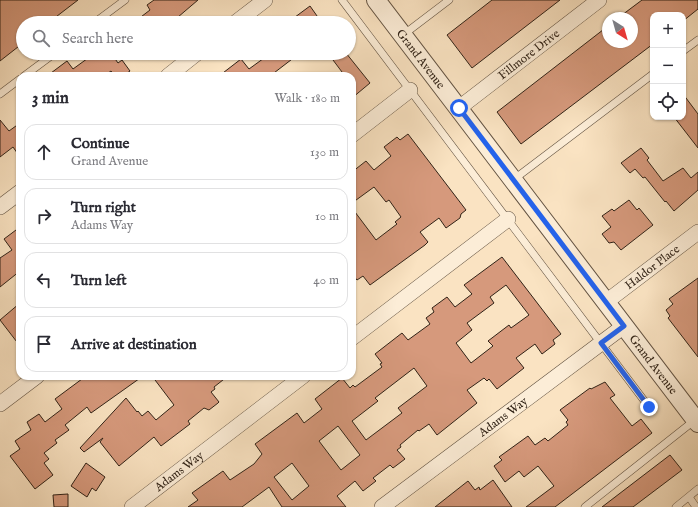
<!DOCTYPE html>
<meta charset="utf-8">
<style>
:root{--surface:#fff;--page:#f7f7f7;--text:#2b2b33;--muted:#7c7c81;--line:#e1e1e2}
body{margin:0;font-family:"IM FELL English",serif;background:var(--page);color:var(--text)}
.controls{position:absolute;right:12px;top:12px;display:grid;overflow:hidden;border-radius:8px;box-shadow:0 1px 3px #0004}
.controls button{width:36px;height:36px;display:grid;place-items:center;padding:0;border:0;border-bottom:1px solid var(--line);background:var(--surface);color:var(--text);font:20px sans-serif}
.compass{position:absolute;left:602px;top:12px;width:36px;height:36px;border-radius:50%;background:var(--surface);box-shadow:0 1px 3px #0004;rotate:143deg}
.stop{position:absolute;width:12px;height:12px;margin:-9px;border:3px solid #2563eb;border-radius:50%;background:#fff}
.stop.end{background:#2563eb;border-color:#fff;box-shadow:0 1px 4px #0008}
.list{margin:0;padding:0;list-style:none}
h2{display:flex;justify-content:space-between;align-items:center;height:52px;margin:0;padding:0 16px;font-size:17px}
h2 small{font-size:13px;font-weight:400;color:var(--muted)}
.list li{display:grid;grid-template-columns:26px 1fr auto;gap:12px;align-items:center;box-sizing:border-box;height:56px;margin:0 8px 8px;padding:0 8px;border:1px solid var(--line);border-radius:12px}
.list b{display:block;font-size:15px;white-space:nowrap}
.list p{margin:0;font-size:13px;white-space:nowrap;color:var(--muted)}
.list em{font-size:13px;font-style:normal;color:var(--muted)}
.icon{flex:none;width:22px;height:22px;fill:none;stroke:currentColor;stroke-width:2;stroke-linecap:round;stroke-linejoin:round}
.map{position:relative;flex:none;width:698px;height:507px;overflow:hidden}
.search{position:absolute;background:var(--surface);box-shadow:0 1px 3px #0004;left:16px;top:16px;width:340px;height:44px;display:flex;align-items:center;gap:10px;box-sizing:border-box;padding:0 14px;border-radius:22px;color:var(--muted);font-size:15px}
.panel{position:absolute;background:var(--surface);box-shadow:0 1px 3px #0004;left:16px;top:72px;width:340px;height:308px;border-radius:12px}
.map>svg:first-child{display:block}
.building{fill:#d6997c;stroke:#312317;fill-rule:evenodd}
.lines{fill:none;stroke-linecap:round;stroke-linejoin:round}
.service-casing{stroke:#635342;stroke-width:8}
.minor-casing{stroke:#635342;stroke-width:16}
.tertiary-casing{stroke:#635342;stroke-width:20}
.service{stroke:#fcedd7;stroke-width:7}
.minor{stroke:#fcedd7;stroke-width:15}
.tertiary{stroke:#fcedd7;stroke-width:18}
.route{stroke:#2563eb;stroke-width:5}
.labels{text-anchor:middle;stroke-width:3;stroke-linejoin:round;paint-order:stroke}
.street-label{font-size:12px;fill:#312317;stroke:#fcedd7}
</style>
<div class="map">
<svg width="698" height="507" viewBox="0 0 698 507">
<rect width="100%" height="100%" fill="#fae3c2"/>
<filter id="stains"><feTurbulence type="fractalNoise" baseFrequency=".005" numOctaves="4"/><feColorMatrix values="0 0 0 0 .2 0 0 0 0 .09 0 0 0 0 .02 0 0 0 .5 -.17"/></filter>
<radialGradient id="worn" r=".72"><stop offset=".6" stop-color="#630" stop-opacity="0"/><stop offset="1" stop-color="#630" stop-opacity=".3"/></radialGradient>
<path class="building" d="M0 0H78L48 23H23V43L0 61Z
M154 0H198L171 23H133L150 10 147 5Z
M492 0H560L472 68 447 35Z
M642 0H698V9L683 21V15H653V44L521 144 497 112 608 26V42H632V18H618Z
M310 6 322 23H287Z
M95 53H111L118 63 122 60 130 71 123 76H115L111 71 104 76H47L67 61 73 69Z
M271 53H300L270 76H219L241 59 249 69Z
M341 53H346L370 83 352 98V76H345L333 60Z
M683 94 698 114V148L674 117H683Z
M0 120 9 131 20 123V157L13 147 0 157Z
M408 134 466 210 461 214 460 218 446 228 439 218 420 232 428 242 425 245 370 285 363 276 357 280 352 274V208L376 240 397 224 395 222 401 217 389 200 386 202 374 187 352 203V172L366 161 374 170 391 156 384 147 397 137 400 140Z
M641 148 649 158 647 160 663 181 683 168 691 178 698 172V190L674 211 666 201 665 202 645 177 643 178 635 169 630 173 621 163Z
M629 200 637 210 639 208 653 225 621 250 614 242 609 243 602 234 611 227 602 216 612 209 614 211Z
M20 227V271L0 287V258L12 250 4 239Z
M502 257 561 334 553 340 555 344 542 354 535 344 516 358 524 368 497 389 489 379 487 381 484 378 467 390 477 403 437 435 429 424 419 431 418 430 400 445 401 447 397 450 405 459 393 468 390 465 373 478 376 481 363 491 355 481 337 496 346 507H282L269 487 242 507H188L198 500 192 493 223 471 230 480 254 464 262 454 255 444 297 413 304 423 322 409 315 399 342 378 350 388 353 385 355 387 382 367 380 364 382 363 375 354 402 333 408 340 430 324 426 318 434 312 432 308 447 297 455 307 472 294 464 285ZM506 285 529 315 511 328 509 325 488 341 493 346 471 363 456 343 472 330 467 323 494 303 490 297ZM414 368 427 386 398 408 402 413 366 440 352 421 378 401 375 398ZM338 426 360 455 341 470 319 441ZM292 463 309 486 292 500 274 477Z
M698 278V357L668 318 670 316 666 310 673 304 669 299Z
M20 303V346L0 320Z
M86 376H143L91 413 87 407 65 425 69 430 55 440 57 443 44 453 49 459 44 463 53 475 35 489 10 456 20 449 15 441 31 430 27 422 39 414 45 422 62 409 55 399Z
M152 376H228L214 387 215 389 211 392 219 402 218 403 209 410 204 408 188 421 190 424 161 446 154 437 119 466 100 442 103 438 84 452 80 448 126 398 137 412 138 411 142 416 148 411 156 420 174 405Z
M605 382 615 395 610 398 632 426 641 419 652 433 555 507H526L554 486 538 466 524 477 519 471 505 482 494 466 502 460 499 457 528 436 535 445 545 438 548 441 568 425 566 422 568 420 560 410 590 388 591 389Z
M670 455 682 470 633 507H602Z
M86 463 105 477 96 491 92 488 87 497 71 486Z
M493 480 512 507H435L468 481 475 490 479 487 480 490Z
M68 494V507H54L53 495Z"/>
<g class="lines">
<g class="service-casing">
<path id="service" d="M342 0 649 407
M94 23 125 0
M403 35 449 0
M683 51 698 40
M24 76 55 53
M0 94 20 79
M513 180 653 74
M689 497 696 507
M585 507 695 420
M676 507 698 489"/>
</g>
<g class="minor-casing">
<g id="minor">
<path d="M235 23 265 0"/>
<path d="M168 76 197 53"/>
<path id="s1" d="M459 108 599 0"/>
<path d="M352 135 410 90"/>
<path d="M0 207 20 192"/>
<path id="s2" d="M606 302 698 232"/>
<path d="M352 338 508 219"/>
<path d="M0 404 37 376"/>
<path id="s3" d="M132 507 303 376"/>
<path id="s4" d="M382 507 624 326"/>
</g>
</g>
<g class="tertiary-casing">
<g id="tertiary">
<path id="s5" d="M376 0 698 423"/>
</g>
</g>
<use href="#service" class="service"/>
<use href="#minor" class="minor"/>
<use href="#tertiary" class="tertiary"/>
</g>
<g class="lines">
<path class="route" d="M459 108 624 326 601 343 649 407"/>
</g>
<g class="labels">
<g class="street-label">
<text dy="4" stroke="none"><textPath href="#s1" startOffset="88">Fillmore Drive</textPath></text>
<text dy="4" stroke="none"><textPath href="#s5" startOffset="74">Grand Avenue</textPath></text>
<text dy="4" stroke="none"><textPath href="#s2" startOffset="58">Haldor Place</textPath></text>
<text dy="4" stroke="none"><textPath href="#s5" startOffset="458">Grand Avenue</textPath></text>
<text dy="4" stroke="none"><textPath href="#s4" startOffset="151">Adams Way</textPath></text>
<text dy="4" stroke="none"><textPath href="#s3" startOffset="59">Adams Way</textPath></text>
</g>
</g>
<rect width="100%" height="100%" filter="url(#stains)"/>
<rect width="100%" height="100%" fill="url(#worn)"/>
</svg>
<div class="controls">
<button>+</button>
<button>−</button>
<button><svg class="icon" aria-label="locate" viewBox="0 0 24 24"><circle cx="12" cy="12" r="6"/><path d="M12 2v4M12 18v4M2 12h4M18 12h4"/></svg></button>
</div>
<svg class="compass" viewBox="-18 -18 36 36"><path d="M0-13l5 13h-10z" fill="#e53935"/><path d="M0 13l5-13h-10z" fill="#7c7c81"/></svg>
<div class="stop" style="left:459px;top:108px"></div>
<div class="stop end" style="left:649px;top:407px"></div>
<div class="search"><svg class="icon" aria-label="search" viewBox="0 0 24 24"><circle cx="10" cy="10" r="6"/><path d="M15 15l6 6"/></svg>Search here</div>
<section class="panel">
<h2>3 min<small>Walk · 180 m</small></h2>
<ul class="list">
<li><svg class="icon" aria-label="ahead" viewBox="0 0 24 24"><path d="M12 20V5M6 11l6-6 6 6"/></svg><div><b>Continue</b><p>Grand Avenue</p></div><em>130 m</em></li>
<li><svg class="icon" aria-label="right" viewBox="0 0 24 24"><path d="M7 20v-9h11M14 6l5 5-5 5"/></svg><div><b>Turn right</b><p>Adams Way</p></div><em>10 m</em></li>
<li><svg class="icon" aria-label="left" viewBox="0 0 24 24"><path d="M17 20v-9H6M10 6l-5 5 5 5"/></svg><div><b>Turn left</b></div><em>40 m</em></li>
<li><svg class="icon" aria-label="arrive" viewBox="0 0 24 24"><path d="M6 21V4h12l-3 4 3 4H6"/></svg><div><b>Arrive at destination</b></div></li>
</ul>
</section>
</div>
